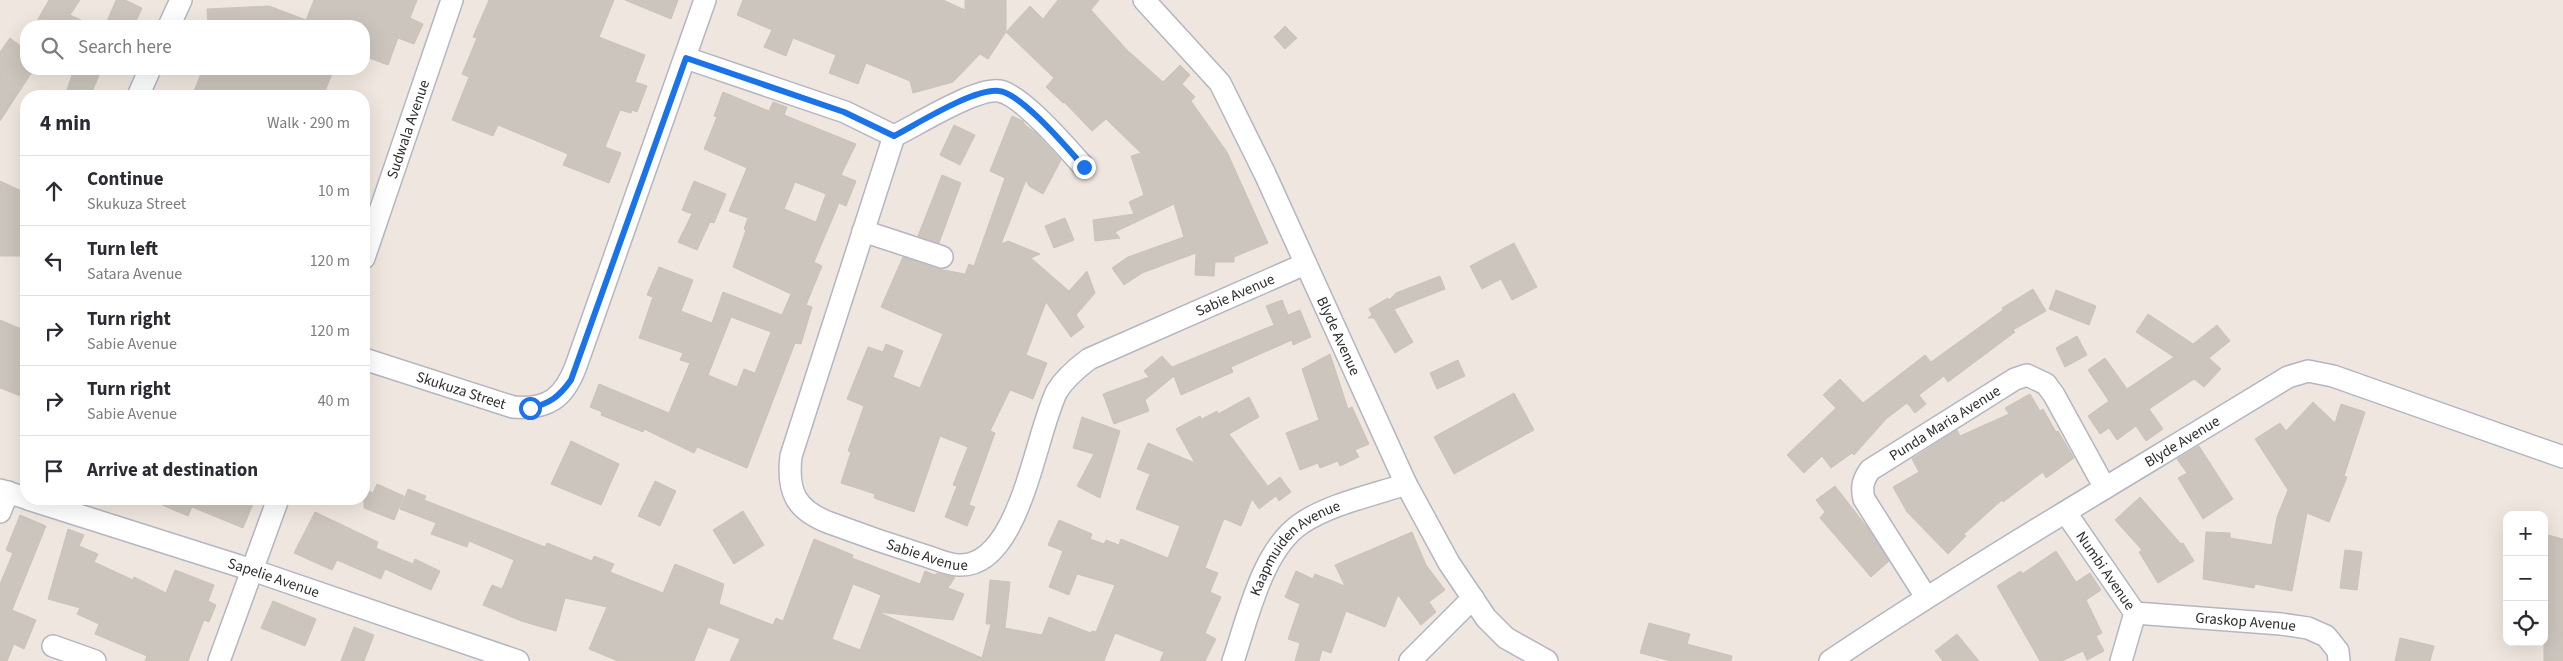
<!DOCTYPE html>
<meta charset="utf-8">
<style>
:root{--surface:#fff;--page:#f7f7f7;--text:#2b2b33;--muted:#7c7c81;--line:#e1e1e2}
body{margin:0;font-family:"Source Sans 3",sans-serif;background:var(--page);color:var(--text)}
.controls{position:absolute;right:15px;bottom:15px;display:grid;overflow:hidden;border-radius:10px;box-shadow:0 5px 20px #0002}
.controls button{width:45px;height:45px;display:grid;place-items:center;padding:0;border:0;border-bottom:1px solid var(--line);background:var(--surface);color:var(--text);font:25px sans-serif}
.stop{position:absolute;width:15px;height:15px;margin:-11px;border:4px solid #1a73e8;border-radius:50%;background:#fff}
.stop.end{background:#1a73e8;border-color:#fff;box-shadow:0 1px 5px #0008}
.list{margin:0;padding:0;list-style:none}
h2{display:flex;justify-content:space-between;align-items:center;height:65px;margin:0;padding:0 20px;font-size:21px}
h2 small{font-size:16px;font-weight:400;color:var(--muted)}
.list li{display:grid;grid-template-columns:32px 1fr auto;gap:15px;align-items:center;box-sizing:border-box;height:70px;padding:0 20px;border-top:1px solid var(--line)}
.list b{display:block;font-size:19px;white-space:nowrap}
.list p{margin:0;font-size:16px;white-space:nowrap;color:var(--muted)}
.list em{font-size:16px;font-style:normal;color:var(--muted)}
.icon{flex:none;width:28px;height:28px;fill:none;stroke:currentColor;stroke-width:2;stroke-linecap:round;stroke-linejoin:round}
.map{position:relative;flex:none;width:2563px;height:661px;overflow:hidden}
.search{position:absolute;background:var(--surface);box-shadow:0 5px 20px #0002;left:20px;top:20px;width:350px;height:55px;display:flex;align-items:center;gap:12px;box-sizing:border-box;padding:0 18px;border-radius:20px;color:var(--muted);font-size:19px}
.panel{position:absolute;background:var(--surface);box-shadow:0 5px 20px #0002;left:20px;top:90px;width:350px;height:415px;border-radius:20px}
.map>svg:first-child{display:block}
.building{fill:#cbc5bd;stroke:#cbc3b8;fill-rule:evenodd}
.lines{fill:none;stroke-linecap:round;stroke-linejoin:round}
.minor-casing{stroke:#b3b6c1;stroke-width:24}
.minor{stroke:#fff;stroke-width:21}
.route{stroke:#1a73e8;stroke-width:6}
.labels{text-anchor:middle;stroke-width:4.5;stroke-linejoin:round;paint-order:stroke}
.street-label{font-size:15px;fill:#2d2d2d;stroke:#fff}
</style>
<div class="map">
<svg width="2563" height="661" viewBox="0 0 2563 661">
<rect width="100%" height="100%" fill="#efe7df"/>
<path class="building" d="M49 0H80L70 15 94 26H34Z
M116 0H125L142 8 134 26H105Z
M314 0H417L410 18 423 24 414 44 398 38 388 65 364 56V26H208L207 9 269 6 306 20Z
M489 0H614L599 37 645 55 635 82 647 86 637 112 632 110 631 113 620 110 605 147 621 153 609 183 563 165 568 154 498 125 493 136 452 120 469 77 462 74 477 38 473 37Z
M625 0H678L671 19Z
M743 0H943L965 10V0H1006V32L988 59 980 54 953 82 913 93 910 81 866 63 858 84 829 73 836 55 793 38 786 56 764 47 772 30 737 15Z
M1058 0H1099L1091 10 1127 50 1163 82 1180 65 1190 75 1182 84 1195 97 1191 101 1227 152 1268 243 1234 257V262H1215L1214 276 1195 275 1196 253 1142 273 1124 285 1112 268 1128 257 1184 237 1174 204 1115 232 1120 238 1095 241 1093 220 1134 214 1129 202 1144 195 1131 156 1141 153 1106 119 1092 131 1064 102 1063 103 1046 87 1054 78 1006 32 1030 6 1043 19Z
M1285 26 1297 38 1285 49 1274 37Z
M10 38 26 50V69H34L0 121V52Z
M74 69H102L90 96H65Z
M203 69H334L323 96H192Z
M723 92 769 111 773 102 787 107 784 115 856 144 841 175 856 181 846 206 839 203 814 262 822 266 806 305 812 307 801 344 795 343 747 468 697 447 694 453 644 429 643 432 601 415 602 412 590 407 599 384 669 413 690 363 680 360 683 353 639 338 653 297 647 295 659 267 693 280 681 311 712 323 723 292 782 315 791 294 733 267 746 230 744 229 748 218 729 211 747 168 704 149 717 117 714 116ZM795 182 826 194 816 222 784 209ZM731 317 771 332 755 373 744 369 737 387 708 375Z
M1012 116 1023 121 1025 125 1035 132 1061 160 1043 194 1029 186 1026 180 1001 244 1008 241 1040 254 1031 258 1069 291 1087 271 1095 293 1076 315 1084 327 1071 337 1046 302 1026 355 1047 363 1033 399 1010 390 990 431 995 433 969 505 975 507 967 526 945 517 957 486 953 485 968 447 940 436 914 512 874 498 875 494 841 483 851 452 848 451 864 406 847 399 868 347 883 352 886 344 903 351 893 377 920 388 943 334 881 307 903 257 938 269 965 274 969 264 974 266 1005 178 990 171Z
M954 125 975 135 960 165 940 155Z
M942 175 961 183 939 243 918 236Z
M0 181 26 193 25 256H0Z
M694 181 726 194 714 223 710 222 697 250 678 242 692 214 682 210Z
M1065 218 1074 240 1054 248 1045 226Z
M1514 243 1537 287 1512 300 1501 279 1482 289 1470 266Z
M1440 276 1445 289 1394 309 1413 342 1395 353 1374 318H1368L1372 315 1369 309 1388 298 1389 300 1396 293Z
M2033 289 2046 311 2013 330 2015 332 1948 382 1944 376 1919 395 1926 404 1915 413 1907 403 1886 419 1854 455 1852 453 1831 468 1822 456 1804 473 1787 455 1836 408 1823 395 1840 379 1863 403 1925 355 1931 362 2003 310 2002 308Z
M2056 290 2096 306 2089 325 2049 309Z
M1282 300 1288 315 1300 310 1311 337 1293 345 1292 340 1231 367 1233 372 1181 395 1174 376 1145 400 1149 411 1114 424 1103 394 1149 377 1144 371 1162 356 1172 367 1274 325 1266 306Z
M2148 314 2193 344 2217 325 2230 341 2209 358 2221 369 2204 387 2194 379 2149 409 2163 429 2146 441 2136 426 2117 440 2109 428 2100 434 2088 416 2109 401 2088 370 2105 358 2127 389 2174 357 2136 332Z
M0 320 26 331V398L0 388Z
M2077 336 2087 355 2065 367 2056 348Z
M1330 354 1348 409 1352 407 1369 444 1355 450 1359 457 1340 466 1338 461 1320 468 1318 463 1300 470 1286 433 1319 420 1302 369Z
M1458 360 1465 376 1437 389 1430 373Z
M1514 393 1534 430 1454 474 1434 437Z
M2030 394 2040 411 2043 409 2056 432 2058 431 2074 458 2046 478 2043 472 2003 502 2002 500 1964 534 1966 536 1948 554 1907 512 1893 487 1919 472 1912 459 1957 430 1960 436 2009 414 2005 408Z
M1249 397 1259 417 1229 434 1273 493 1268 486 1280 477 1291 492 1279 501 1276 496 1259 509 1252 499 1241 526 1225 519 1223 521 1205 568 1218 573 1210 592 1221 597 1205 633 1216 639 1205 661H1160L1164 652 1115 633 1104 661H730L740 639 708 627 694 661H618L589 649 607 607 565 598 556 631 521 621 483 605 492 585 502 589 514 560 469 541 467 547 431 534 436 523 400 509 408 489 426 496 424 500 545 547 547 543 592 561 594 556 614 564 610 572 663 593 675 564 724 584 719 604 773 625 776 618 783 621 814 539 853 555 852 558 920 584 925 571 935 575 937 573 955 577 948 588 964 594 953 620 878 612 982 658 991 624H986L990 580 1010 582 1005 628 1042 635 1049 617 1091 633 1092 631 1096 632 1115 585 1077 574 1069 595 1049 587 1063 551 1048 545 1059 520 1092 534 1090 539 1104 544 1106 540 1119 545 1121 539 1168 558 1180 526 1136 509 1150 474 1137 469 1148 443 1195 463 1176 429 1200 416 1202 419 1217 411 1218 414ZM853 584 881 595 860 650 832 639Z
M2313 402 2335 423 2341 404 2365 412 2344 476 2347 477 2329 522 2307 513 2292 591 2255 584 2254 588 2203 579 2206 532 2230 533V538L2272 545 2277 517 2288 490 2255 439 2280 423 2286 431Z
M1082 417 1120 431 1100 498 1077 486 1094 454 1073 448Z
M571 441 619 464 601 505 551 484Z
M2199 446 2233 499 2203 519 2178 478 2187 473 2177 459Z
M655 481 676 491 660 526 638 516Z
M377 484 404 496 394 520 364 508V489L373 493Z
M1835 486 1867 527 1889 561 1871 577 1820 518 1825 512 1816 500Z
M2140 497 2181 544 2183 543 2194 561 2158 583 2139 552 2142 550 2115 520Z
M148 499H255L243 528 192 507 188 516Z
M743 511 764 545 734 564 713 530Z
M315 512 378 542 376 548 413 564 415 559 440 571 431 590 385 569 381 579 337 560 332 570 294 553Z
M20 515 46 526 12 610 36 620 24 649 14 644 7 661H0V584L13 553 6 550Z
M68 529 84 535 79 546 98 554 94 562 133 580 134 577 166 593 175 570 214 585 208 601 216 605 209 622 204 620 188 661H145L147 656 95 634 99 624 77 614 80 608 48 599Z
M1412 532 1426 565 1445 590 1429 602 1436 612 1421 625 1398 595 1385 627 1346 611 1331 653 1322 650 1319 661H1295L1300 643 1288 639 1300 604 1285 597 1296 571 1313 579 1315 574 1345 586 1335 565Z
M2544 534 2563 539V661H2544Z
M2345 550 2362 552 2357 590 2340 588Z
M2056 551 2076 582 2090 573 2101 590 2086 600 2102 633 2096 636 2104 651 2087 660 2083 651 2062 661H2040L1997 586 2021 571 2022 574Z
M273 601 316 619 305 646 261 628Z
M1649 623 1690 634 1687 644 1732 656 1731 661H1671L1640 653Z
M354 627 374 635 364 661H341Z
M1957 634 1979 661H1943L1935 651Z
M2400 638 2434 646 2430 661H2395Z"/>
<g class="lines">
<g class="minor-casing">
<g id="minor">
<path id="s1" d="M1144 0 1220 83 1265 174 1406 484 1449 563 1486 618 1506 638 1547 661"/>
<path d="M169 26 181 0"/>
<path d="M686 58 845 112 894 136"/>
<path d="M138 96 150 69"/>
<path id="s2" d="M1084 167C1068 149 1021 94 999 91 975 88 917 125 894 136L791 456C787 491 795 510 830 523 862 535 894 546 926 556 936 559 949 565 959 565 1020 568 1035 434 1057 391 1065 378 1077 368 1089 359L1305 264"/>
<path d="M863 231 942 257"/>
<path id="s3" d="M364 258 452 0"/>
<path id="s4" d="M364 359 513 407C548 410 564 398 576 366L705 0"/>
<path d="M0 490 26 498"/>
<path id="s5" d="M28 499 252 570 518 661"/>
<path d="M0 512 8 492"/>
<path id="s6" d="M2066 513 2135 613 2121 661"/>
<path id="s7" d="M1926 597 1864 499C1861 487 1863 480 1870 470L2015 379 2027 375 2046 384 2054 395 2105 488"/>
<path id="s8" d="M2135 613 2281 624 2308 628 2326 636 2338 651 2339 661"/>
<path d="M53 646 95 661"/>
<path d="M219 661 278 499"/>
<path id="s9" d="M1233 661C1248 618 1262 549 1302 523 1330 504 1374 495 1406 484"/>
<path d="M1410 661 1473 598"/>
<path id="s10" d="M1830 661C1979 561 2135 471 2288 377L2308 371 2333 376 2563 457"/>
</g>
</g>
<use href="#minor" class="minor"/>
</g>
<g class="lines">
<path class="route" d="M530 408C549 404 559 397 571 380L686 58 844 112 894 136C917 124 974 88 999 91 1021 93 1068 149 1084 167"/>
</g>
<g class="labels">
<g class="street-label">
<text dy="5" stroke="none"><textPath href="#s3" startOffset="136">Sudwala Avenue</textPath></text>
<text dy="5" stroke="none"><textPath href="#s2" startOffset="1204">Sabie Avenue</textPath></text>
<text dy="5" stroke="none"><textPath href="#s1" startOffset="392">Blyde Avenue</textPath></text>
<text dy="5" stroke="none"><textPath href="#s4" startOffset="102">Skukuza Street</textPath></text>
<text dy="5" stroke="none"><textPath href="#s7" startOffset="235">Punda Maria Avenue</textPath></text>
<text dy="5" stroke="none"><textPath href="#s10" startOffset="415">Blyde Avenue</textPath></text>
<text dy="5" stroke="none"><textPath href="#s2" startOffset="755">Sabie Avenue</textPath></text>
<text dy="5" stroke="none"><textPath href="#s9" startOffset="134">Kaapmuiden Avenue</textPath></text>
<text dy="5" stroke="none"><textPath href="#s6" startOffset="70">Numbi Avenue</textPath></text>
<text dy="5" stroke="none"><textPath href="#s5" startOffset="258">Sapelie Avenue</textPath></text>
<text dy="5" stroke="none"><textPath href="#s8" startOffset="111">Graskop Avenue</textPath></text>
</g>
</g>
</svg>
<div class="controls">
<button>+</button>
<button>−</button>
<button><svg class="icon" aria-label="locate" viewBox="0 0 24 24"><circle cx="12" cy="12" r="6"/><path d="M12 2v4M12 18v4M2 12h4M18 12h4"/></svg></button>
</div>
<div class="stop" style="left:530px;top:408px"></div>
<div class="stop end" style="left:1084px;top:167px"></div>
<div class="search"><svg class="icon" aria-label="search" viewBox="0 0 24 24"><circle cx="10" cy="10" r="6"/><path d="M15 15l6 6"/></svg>Search here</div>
<section class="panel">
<h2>4 min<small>Walk · 290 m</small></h2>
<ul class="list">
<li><svg class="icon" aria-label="ahead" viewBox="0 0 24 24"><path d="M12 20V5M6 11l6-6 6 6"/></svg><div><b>Continue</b><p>Skukuza Street</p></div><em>10 m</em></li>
<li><svg class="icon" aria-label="left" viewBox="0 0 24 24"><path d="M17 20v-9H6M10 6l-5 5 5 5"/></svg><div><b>Turn left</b><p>Satara Avenue</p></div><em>120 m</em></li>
<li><svg class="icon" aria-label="right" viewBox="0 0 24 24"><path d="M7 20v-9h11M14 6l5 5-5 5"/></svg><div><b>Turn right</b><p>Sabie Avenue</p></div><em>120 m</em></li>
<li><svg class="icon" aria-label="right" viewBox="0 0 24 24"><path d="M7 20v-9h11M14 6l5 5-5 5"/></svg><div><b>Turn right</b><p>Sabie Avenue</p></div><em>40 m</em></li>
<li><svg class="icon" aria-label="arrive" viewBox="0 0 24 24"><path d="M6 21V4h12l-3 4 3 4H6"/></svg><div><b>Arrive at destination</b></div></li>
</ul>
</section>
</div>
